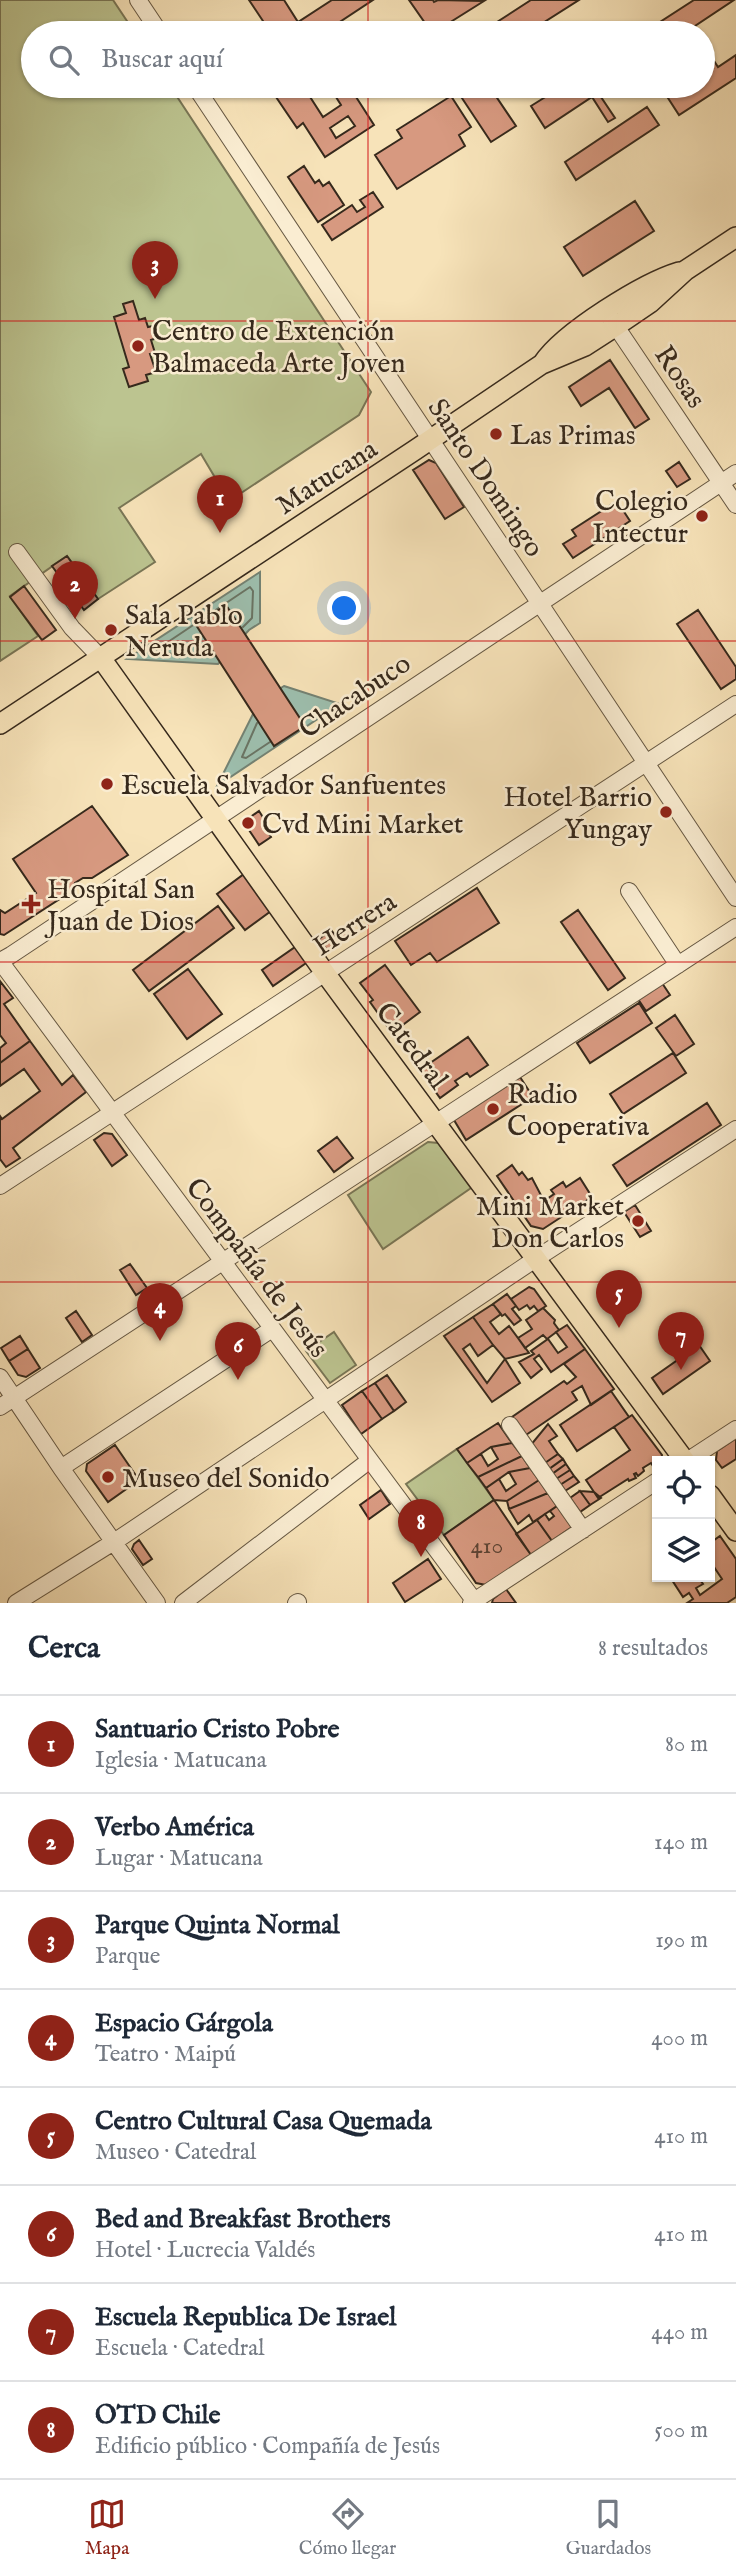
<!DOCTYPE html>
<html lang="es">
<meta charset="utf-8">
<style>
:root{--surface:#fff;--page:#f2f2f3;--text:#1f2937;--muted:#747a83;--line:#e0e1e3;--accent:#8f2418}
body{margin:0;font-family:"IM FELL English",serif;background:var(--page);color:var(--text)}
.controls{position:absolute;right:21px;bottom:21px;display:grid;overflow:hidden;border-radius:0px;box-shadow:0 2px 5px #0004}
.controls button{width:63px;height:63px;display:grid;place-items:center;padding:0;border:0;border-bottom:2px solid var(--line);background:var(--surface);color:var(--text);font:35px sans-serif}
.you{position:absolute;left:345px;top:609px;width:24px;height:24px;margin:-18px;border:5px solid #fff;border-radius:50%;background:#1a73e8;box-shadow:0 0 0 10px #1a73e833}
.badge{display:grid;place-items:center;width:46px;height:46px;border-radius:50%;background:var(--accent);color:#fff;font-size:23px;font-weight:700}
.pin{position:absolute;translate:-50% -58px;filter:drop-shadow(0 2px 4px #0008)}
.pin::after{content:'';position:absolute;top:37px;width:24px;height:21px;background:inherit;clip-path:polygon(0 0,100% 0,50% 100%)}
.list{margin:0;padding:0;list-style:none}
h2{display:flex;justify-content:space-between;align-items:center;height:91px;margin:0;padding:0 28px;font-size:30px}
h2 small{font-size:23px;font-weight:400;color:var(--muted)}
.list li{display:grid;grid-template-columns:46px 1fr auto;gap:21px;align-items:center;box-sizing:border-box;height:98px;padding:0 28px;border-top:2px solid var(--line)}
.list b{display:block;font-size:26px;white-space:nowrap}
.list p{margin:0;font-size:23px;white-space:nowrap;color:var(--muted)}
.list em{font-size:23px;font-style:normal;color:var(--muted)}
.icon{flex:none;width:38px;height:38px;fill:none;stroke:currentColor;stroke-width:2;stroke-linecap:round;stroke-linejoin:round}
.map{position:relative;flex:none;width:736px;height:1603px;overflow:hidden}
.search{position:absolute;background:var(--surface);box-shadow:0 2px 5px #0004;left:21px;right:21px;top:21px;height:77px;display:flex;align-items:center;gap:18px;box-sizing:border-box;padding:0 24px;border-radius:38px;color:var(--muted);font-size:26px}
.sheet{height:875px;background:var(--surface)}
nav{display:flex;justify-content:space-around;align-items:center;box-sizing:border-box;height:98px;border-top:2px solid var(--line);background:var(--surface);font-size:19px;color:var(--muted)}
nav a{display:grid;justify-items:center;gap:4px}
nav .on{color:var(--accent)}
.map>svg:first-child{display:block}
.green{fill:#bcc490;stroke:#797656;stroke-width:2}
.water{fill:#9dbead;stroke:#748273;stroke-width:2}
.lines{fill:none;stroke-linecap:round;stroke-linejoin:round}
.shore{stroke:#6a7464;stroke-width:2}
.building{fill:#d79980;stroke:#36291c;stroke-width:2;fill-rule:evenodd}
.minor-casing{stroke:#665843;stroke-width:18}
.major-casing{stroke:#36291c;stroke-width:22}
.minor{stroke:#faedd2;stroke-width:16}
.major{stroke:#f7e3b9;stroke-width:19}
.grid{fill:none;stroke:#d62828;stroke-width:2;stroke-opacity:0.55}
.poi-dot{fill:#8f2418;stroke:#faedd2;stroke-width:2.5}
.labels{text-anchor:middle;stroke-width:5;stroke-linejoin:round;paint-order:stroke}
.number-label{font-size:24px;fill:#5e4535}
.poi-label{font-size:28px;fill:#36291c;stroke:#faedd2;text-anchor:start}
.street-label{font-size:28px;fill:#36291c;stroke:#faedd2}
</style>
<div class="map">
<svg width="736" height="1603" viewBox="0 0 736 1603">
<rect width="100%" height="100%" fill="#f7e3b9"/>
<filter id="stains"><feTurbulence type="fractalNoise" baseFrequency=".00286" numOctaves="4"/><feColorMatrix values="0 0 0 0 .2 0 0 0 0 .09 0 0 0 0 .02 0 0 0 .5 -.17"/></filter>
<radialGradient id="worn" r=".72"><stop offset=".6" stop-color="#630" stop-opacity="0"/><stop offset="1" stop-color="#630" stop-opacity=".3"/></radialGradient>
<path class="green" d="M0 0H113L135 33H33V86H170L371 392 359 415 229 501 201 454 119 508 155 562 98 599 67 556 10 596 38 636 0 661Z
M428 1142 438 1143 471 1188 383 1249 348 1195Z
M334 1332 356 1365 330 1383 306 1351Z
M457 1449 494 1500 444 1535 406 1484Z"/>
<path class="water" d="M260 572V623L249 630 218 664 127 659Z
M284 686 340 704 217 786 259 702Z"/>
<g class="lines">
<path class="shore" d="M214 656 159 653 156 650 250 587 253 591 252 618 243 627
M257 723 242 757 246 758 270 742"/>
</g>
<path class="building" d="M249 0H284L298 22 332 0H373L323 33H271Z
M409 0H433L434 2 438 0 484 1 449 23 456 33H432Z
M531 0H579L527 33H480Z
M694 0H734L692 28 696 33 689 31 685 33H643Z
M703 44 718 67 736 55V78L679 115 668 98 686 86H703V75L713 68 703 53Z
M278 86H303L323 117 341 105 329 86H349L374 125 325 157 303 123 297 128 274 94 280 90ZM348 116 355 126 336 138 330 128Z
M454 86H489L516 126 491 142Z
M563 86H605L597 91 615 118 608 122 592 97 545 128 531 106Z
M451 96 471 127 459 135 465 146 397 189 375 155 402 138 397 130Z
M647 107 659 125 576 180 565 162Z
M304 166 315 183 319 180 323 186 329 182 344 205 318 222 288 177Z
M373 192 383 207 332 240 322 225 352 205 357 212 365 207 360 200Z
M635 201 654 231 583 276 564 247Z
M133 301 139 320 145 318 148 327 153 326 157 338 151 340 155 353 150 354 156 372 146 375 148 381 129 387 123 369 129 367 114 317 126 313 123 304Z
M610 360 649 419 635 428 609 388 581 406 569 387Z
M429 460 436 463 464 507 445 519 413 470Z
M679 462 690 479 677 487 666 471Z
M617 501 630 521 573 558 563 544 576 536 572 530Z
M67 556 98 599 84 610 52 566Z
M24 586 56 630 42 640 10 597Z
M226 605 305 726 274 746 196 625Z
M698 610 736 667V679L721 689 677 624Z
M92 806 128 855 92 878H83L75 883 72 891 4 935 0 934V910L5 913 36 893 13 859Z
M259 811 266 822 263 825 271 837 259 845 245 824 246 820Z
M244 874 271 911 245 930 217 894Z
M477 888 499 923 437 962 430 953 411 965 395 941Z
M218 906 234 928 149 991 133 970Z
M578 910 625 978 608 990 561 922Z
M347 926 353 934 332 949 327 950 319 939 331 930 335 935Z
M298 945 309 961 273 986 262 970Z
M385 965 420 1012 392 1033 370 1002 373 1000 360 983Z
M188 969 222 1014 187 1039 154 994Z
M0 981 13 998 4 1004 30 1041 0 1063V1048L6 1043 0 1035Z
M662 983 670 995 646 1011 638 999Z
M639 1003 652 1023 590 1063 577 1043Z
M675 1015 694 1044 676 1056 656 1028Z
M468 1037 488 1065 470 1077 467 1073 455 1081 458 1085 440 1098 420 1070Z
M30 1041 62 1085 73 1075 86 1092 13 1148 20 1158 6 1167 0 1159V1116L2 1119 40 1091 24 1069 0 1086V1063Z
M673 1053 686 1073 623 1114 610 1094Z
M520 1077 533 1097 466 1140 454 1120Z
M707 1103 721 1125 627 1186 613 1165Z
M104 1133 112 1134 127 1155 112 1166 94 1140Z
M337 1137 353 1158 334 1172 318 1151Z
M512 1165 519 1175 522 1172 528 1180 532 1178 544 1201 554 1194 551 1190 563 1182 566 1187 580 1178 592 1197 543 1229 531 1226 497 1176Z
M635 1205 651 1231 640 1237 624 1212Z
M130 1264 147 1288 136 1295 120 1270Z
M529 1287 534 1289 546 1306 538 1311 534 1306 530 1309 527 1305 519 1310 511 1299Z
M507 1294 516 1306 512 1309 521 1320 514 1325 505 1314 502 1316 493 1304Z
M493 1304 501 1314 490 1322 499 1334 509 1326 529 1353 505 1359 493 1345 473 1317Z
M543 1308 555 1320 554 1323 559 1330 547 1339 543 1335 525 1348 518 1338 532 1329 526 1320Z
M76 1311 92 1335 82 1342 66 1318Z
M473 1317 493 1345 478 1356 470 1344 463 1349 487 1383 505 1359 520 1383 492 1402 444 1336Z
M567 1325 585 1349 551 1372 539 1355 534 1359 542 1369 531 1378 519 1362 534 1354 531 1351 548 1339 558 1353 567 1347 556 1332Z
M20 1336 28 1349 9 1361 1 1348Z
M699 1345 710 1361 663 1394 652 1378Z
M28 1349 40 1368 26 1377 18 1375 9 1361Z
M585 1349 614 1389 591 1405 582 1386 572 1392 577 1400 526 1435 512 1417 564 1381 567 1384 576 1377 564 1364Z
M387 1375 406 1402 394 1411 375 1383Z
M375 1383 394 1411 382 1419 362 1391Z
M362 1391 382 1419 361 1434 342 1405Z
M611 1391 629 1417 577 1451 560 1425Z
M632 1415 662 1455 661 1460 653 1466 651 1463 643 1468 644 1471 638 1476 636 1473 634 1474 636 1478 629 1481 628 1479 598 1498 586 1480 630 1450 614 1427Z
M498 1423 512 1443 491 1447 467 1463 457 1449Z
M548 1424 557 1436 549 1441 558 1454 545 1463 530 1446Z
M736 1438V1459L722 1468 716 1460 717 1451Z
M512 1443 522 1456 478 1477 467 1463 481 1454 488 1466 498 1459 491 1447Z
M115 1445 139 1480 108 1502 86 1471 87 1464Z
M558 1454 563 1459 549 1469 545 1463Z
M522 1456 530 1468 509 1472 486 1488 478 1477Z
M563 1459 566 1464 552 1474 549 1469Z
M566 1464 570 1470 556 1479 552 1474Z
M530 1468 539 1480 507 1501 494 1500 486 1488 499 1479 506 1491 516 1484 509 1472Z
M570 1470 574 1476 560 1485 556 1479Z
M574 1476 579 1482 565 1491 560 1485Z
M539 1480 548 1493 509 1509 507 1501Z
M381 1490 390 1504 369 1519 360 1505Z
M580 1491 594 1492 601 1498 590 1505Z
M580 1491 590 1505 580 1512 570 1498Z
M548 1493 557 1506 533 1522 529 1515 518 1524 509 1509Z
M494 1500 531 1555 486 1585 476 1583 444 1535Z
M557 1506 572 1527 552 1541 537 1520 545 1514 549 1520 554 1516 550 1511Z
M537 1520 552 1541 531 1555 516 1534Z
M720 1536 736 1559V1597L727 1603H687L693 1599 689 1593 683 1597 670 1577H698L703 1584 696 1588 700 1595 722 1579 710 1561V1543Z
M139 1540 152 1559 143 1565 132 1549 134 1544Z
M428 1559 441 1579 405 1602 393 1583Z
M506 1589 516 1603H492L493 1599Z"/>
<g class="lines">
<g class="minor-casing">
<path id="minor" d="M138 0 160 33
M195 86 736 898
M611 319 736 505
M17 552 72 628 101 658
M629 891 678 965
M0 1186 736 704
M0 1377 61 1468 157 1603
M0 1407 736 927
M510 1425 583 1530
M687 1461 736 1429
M61 1468 272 1329
M16 1603 120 1538 537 1258 736 1129
M183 1603 370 1460
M296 1603 298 1602
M471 1603 657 1481
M476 1603 0 961 11 955 736 473"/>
</g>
<g class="major-casing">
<path id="major" d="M543 363C564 332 643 283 679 272
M101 658 325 973 685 1461
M0 724 415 450 542 364 585 346 616 326 650 303 686 270 736 237
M710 1495 736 1531"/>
</g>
<use href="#minor" class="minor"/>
<use href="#major" class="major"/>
</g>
<path class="grid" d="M368 0V33M368 86V1603M0 321H736M0 641H736M0 962H736M0 1282H736"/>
<g class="poi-dot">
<circle cx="138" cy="346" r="7"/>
<circle cx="496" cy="434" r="7"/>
<circle cx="702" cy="516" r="7"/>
<circle cx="111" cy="630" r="7"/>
<circle cx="107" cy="784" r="7"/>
<circle cx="666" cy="812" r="7"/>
<circle cx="248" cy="823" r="7"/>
<path d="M27.5 893.5h7v7h7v7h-7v7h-7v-7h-7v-7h7z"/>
<circle cx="493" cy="1109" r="7"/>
<circle cx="638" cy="1221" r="7"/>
<circle cx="108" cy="1477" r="7"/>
</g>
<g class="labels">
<g class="number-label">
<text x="487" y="1553">410</text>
</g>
<g class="poi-label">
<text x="152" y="340">Centro de Extención<tspan x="152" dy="32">Balmaceda Arte Joven</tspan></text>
<text x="510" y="444">Las Primas</text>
<text x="688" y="510" text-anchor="end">Colegio<tspan x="688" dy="32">Intectur</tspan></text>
<text x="125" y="624">Sala Pablo<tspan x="125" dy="32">Neruda</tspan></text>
<text x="121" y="794">Escuela Salvador Sanfuentes</text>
<text x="652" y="806" text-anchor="end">Hotel Barrio<tspan x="652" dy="32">Yungay</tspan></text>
<text x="262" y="833">Cvd Mini Market</text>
<text x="47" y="898">Hospital San<tspan x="47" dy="32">Juan de Dios</tspan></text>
<text x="507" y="1103">Radio<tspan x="507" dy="32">Cooperativa</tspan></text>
<text x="624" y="1215" text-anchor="end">Mini Market<tspan x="624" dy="32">Don Carlos</tspan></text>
<text x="122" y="1487">Museo del Sonido</text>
</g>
<g class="street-label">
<text transform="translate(681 376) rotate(56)" y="10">Rosas</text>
<text transform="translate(326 476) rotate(-33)" y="10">Matucana</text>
<text transform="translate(487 477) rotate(56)" y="10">Santo Domingo</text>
<text transform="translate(354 695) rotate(-34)" y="10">Chacabuco</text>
<text transform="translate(354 923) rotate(-33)" y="10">Herrera</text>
<text transform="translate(413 1045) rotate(53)" y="10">Catedral</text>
<text transform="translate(258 1267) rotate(53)" y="10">Compañía de Jesús</text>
</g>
</g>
<rect width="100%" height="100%" filter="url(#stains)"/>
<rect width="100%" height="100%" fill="url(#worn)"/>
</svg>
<div class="controls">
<button><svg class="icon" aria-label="locate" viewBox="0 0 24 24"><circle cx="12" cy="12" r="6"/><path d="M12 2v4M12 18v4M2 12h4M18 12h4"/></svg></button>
<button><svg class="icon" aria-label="layers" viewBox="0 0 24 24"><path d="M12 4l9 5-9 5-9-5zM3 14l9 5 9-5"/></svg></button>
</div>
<div class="you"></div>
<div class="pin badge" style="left:220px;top:533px">1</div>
<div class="pin badge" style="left:75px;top:619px">2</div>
<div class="pin badge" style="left:155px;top:299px">3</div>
<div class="pin badge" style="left:160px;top:1341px">4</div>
<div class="pin badge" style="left:619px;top:1328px">5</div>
<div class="pin badge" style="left:238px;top:1380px">6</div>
<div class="pin badge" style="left:681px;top:1370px">7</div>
<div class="pin badge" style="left:421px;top:1557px">8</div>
<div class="search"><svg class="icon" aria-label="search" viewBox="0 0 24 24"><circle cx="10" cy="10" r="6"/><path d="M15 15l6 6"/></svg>Buscar aquí</div>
</div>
<section class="sheet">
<h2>Cerca<small>8 resultados</small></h2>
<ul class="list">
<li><span class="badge">1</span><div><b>Santuario Cristo Pobre</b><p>Iglesia · Matucana</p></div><em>80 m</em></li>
<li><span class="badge">2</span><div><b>Verbo América</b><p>Lugar · Matucana</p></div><em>140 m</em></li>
<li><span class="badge">3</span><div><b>Parque Quinta Normal</b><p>Parque</p></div><em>190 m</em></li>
<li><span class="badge">4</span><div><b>Espacio Gárgola</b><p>Teatro · Maipú</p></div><em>400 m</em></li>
<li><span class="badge">5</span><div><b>Centro Cultural Casa Quemada</b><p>Museo · Catedral</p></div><em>410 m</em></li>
<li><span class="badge">6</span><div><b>Bed and Breakfast Brothers</b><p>Hotel · Lucrecia Valdés</p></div><em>410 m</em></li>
<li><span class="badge">7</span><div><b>Escuela Republica De Israel</b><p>Escuela · Catedral</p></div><em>440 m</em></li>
<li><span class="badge">8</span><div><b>OTD Chile</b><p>Edificio público · Compañía de Jesús</p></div><em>500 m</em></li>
</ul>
</section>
<nav>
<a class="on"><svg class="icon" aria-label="map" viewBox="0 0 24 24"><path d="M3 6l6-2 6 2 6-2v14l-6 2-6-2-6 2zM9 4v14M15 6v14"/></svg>Mapa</a>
<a><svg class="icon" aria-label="directions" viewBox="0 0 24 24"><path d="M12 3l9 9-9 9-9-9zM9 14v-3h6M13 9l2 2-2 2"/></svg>Cómo llegar</a>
<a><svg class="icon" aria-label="saved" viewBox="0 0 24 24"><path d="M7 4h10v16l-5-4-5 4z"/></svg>Guardados</a>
</nav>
